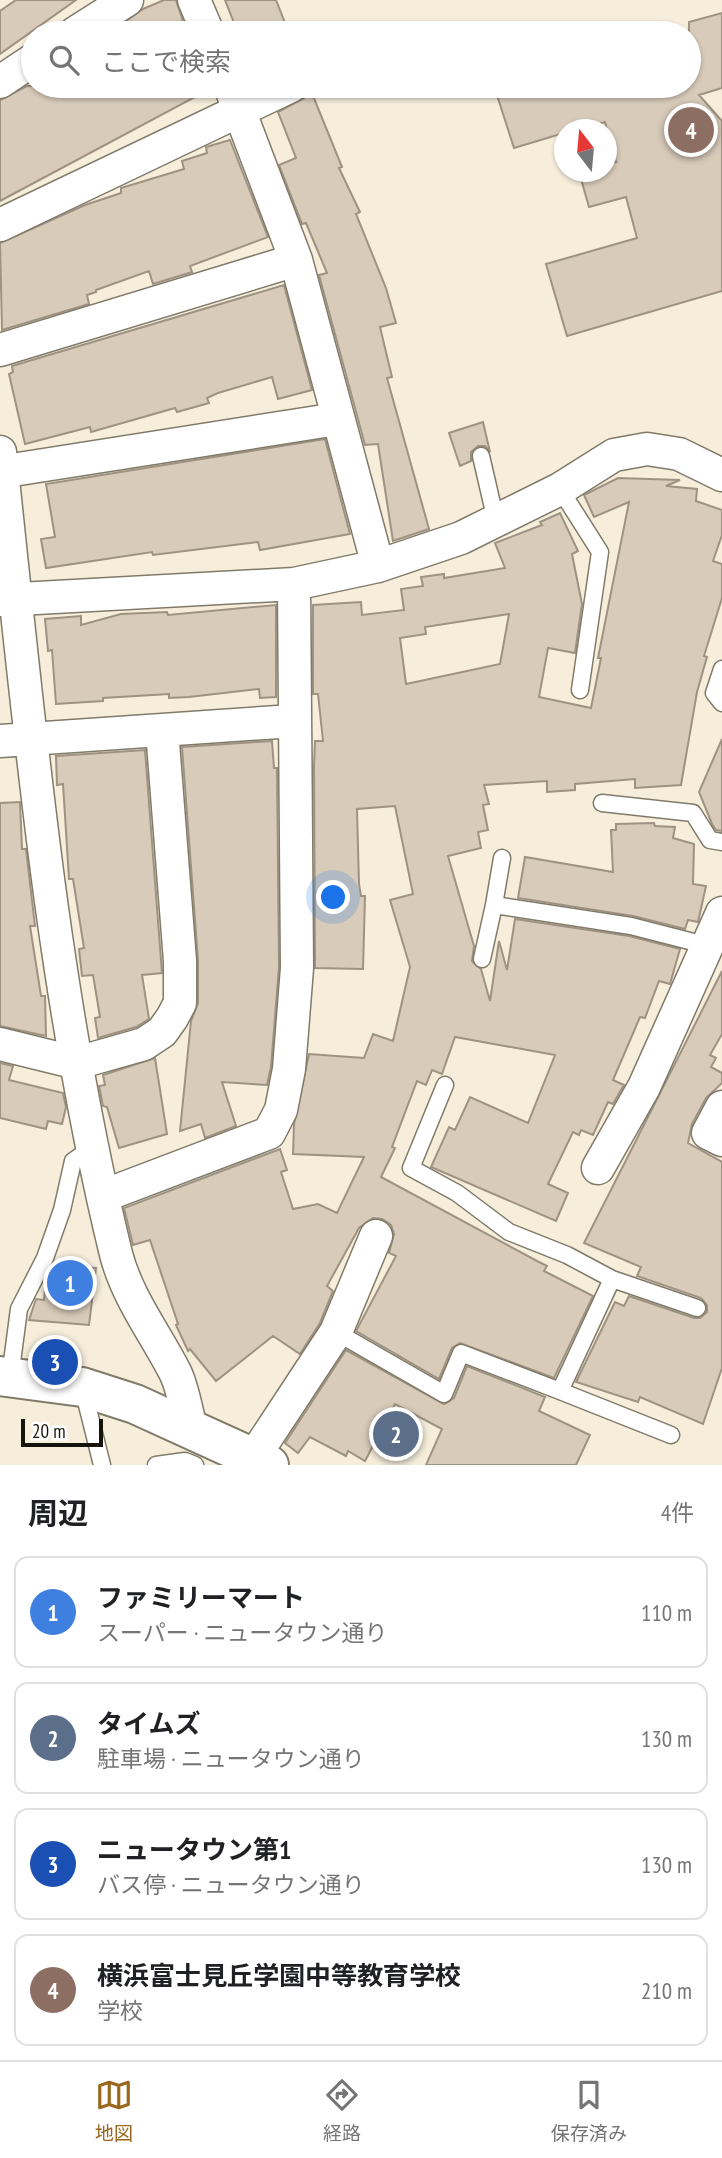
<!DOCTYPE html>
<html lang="ja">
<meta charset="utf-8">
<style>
:root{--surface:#fff;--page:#f2f2f2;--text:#202124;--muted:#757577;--line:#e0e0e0;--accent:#9a671c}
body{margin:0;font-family:"PT Sans Narrow","Noto Sans JP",sans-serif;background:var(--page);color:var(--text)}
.compass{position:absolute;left:554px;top:119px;width:63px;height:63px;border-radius:50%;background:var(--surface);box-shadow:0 2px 5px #0004;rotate:344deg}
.scale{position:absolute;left:21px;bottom:18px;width:82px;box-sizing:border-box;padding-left:7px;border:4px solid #16130d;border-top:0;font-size:19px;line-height:24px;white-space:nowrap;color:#16130d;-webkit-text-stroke:5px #fff;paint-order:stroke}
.you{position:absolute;left:334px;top:898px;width:24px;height:24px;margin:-18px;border:5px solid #fff;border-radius:50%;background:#1a73e8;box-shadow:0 0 0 10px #1a73e833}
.badge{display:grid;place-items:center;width:46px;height:46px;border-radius:50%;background:var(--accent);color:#fff;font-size:23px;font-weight:700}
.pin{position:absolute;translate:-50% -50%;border:4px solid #fff;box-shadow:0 2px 7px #0006}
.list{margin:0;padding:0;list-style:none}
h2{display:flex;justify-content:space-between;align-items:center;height:91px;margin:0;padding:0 28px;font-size:30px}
h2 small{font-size:23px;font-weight:400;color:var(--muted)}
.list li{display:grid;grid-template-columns:46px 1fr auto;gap:21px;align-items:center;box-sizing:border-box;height:112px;margin:0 14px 14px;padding:0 14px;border:2px solid var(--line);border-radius:14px}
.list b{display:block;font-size:26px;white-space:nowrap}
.list p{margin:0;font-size:23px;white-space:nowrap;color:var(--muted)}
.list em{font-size:23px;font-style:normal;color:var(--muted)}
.icon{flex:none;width:38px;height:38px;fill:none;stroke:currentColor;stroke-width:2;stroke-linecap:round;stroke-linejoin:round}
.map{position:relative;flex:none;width:722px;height:1465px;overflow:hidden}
.search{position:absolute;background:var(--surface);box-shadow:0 2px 5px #0004;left:21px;right:21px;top:21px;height:77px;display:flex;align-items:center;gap:18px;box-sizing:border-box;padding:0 24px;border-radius:38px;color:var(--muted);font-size:26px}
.sheet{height:595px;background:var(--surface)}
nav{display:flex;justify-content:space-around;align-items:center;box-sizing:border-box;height:98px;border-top:2px solid var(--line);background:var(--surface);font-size:19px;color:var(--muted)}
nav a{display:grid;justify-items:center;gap:4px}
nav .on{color:var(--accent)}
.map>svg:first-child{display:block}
.building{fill:#d8cbba;stroke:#9e9282;stroke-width:2;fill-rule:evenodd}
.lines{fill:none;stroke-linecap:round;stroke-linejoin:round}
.lane-casing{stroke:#807a69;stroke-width:19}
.street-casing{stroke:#807a69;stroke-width:35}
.secondary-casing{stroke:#807a69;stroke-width:42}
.lane{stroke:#fff;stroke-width:16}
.street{stroke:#fff;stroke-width:32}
.secondary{stroke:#fff;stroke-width:38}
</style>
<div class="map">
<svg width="722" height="1465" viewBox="0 0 722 1465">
<rect width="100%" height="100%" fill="#f6eedb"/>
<path class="building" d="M16 0H76L0 54V11Z
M164 0H176L184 24 162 33H109L143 9Z
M225 0H276L289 33H238Z
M722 13V88L699 95 722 121V291L567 336 546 264 637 238 626 197 589 207 579 172H606V164L616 162 605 122 578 130H564V133L514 148 494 86H689V22Z
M27 86H212V88L0 201V100Z
M309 86 342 167 339 168 360 212 356 214 386 288 396 323 380 327 392 377 387 378 429 529 393 541 378 444 365 445 319 275 327 273 306 223 302 224 279 165 296 158 278 112 306 97Z
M230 140 268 237 190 266 192 272 153 284 149 271 96 290V292L87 295 89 304 2 330 0 243 85 205 121 193V188L184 169 182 161 207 153 206 147Z
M284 285 312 390 278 399 272 377 218 393 207 398 209 403 177 412 175 408 91 432 90 427 25 444 9 374 13 372 12 366Z
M483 422 490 452 485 446H478L471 452V461L460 466 449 433Z
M325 439 350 534 260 550 258 542 153 555 152 552 46 568 41 539 55 537 46 484Z
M618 478 680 480 666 486 697 489 696 501 722 510V535L713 561 722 564V598L704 656 707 657 697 692 681 785 635 788V779L575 784V790L547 792V781L484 785 489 804 483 805 488 830 478 832 481 848 448 856 474 946 472 961 481 969 490 1001 499 941 507 970 515 919 629 936 680 949 670 984 659 981 645 1018 640 1017 613 1080 624 1085 613 1104 608 1102 593 1135 581 1130 579 1135 573 1132 548 1184 568 1193 556 1221 431 1167 449 1127 455 1130 470 1097 528 1123 555 1055 455 1037 442 1074 432 1070 426 1085 417 1081 392 1147 395 1148 381 1177 539 1262 547 1266 544 1271 593 1296 554 1378 460 1343 452 1348 439 1379 356 1331 396 1256 389 1253 394 1234 391 1225 382 1219 373 1218 359 1228 327 1286 333 1291 320 1323 300 1354 273 1336 216 1381 190 1349 188 1351 176 1325 178 1324 150 1240 133 1245 124 1208 280 1149 287 1170 281 1172 293 1209 318 1204 337 1213 364 1157 293 1154 294 1124 309 1054 364 1058 373 1034 393 1041 410 967 390 900 413 894 395 806 357 809 359 884 361 896H365L363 969 315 968 314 766 315 741H323L318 694H313V605L361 602 362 615 404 610 401 589 423 586 421 577 444 574V578L505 568 495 543 542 525 540 522 560 513 578 551 572 554 582 604 575 653 548 648 539 697 591 708 601 658H598L629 502 594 517 584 495ZM509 614 500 664 406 684 400 638 426 634 425 627Z
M276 605V697L260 698 259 689 189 697 169 698V694L103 698V701L56 704 52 650 48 651 45 619 81 616V625L121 614 167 612 168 615Z
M722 739V831L716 830 712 824 699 792Z
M272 741 274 768H277L279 967 271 1067 267 1085 222 1082 236 1126 205 1138 201 1124 180 1131 191 1021 198 1003V960L182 747Z
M145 750 162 973 142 975 149 1019 136 1027 98 1038 95 1018 100 1017 93 975 82 976 79 949 84 948 73 879H69L63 784 57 785 56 756Z
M20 802 22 849H26L35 926H30L41 996H45L46 1036 0 1026V803Z
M654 823 655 826 675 827 673 838 694 844 693 884 706 886 698 922 688 920 685 929 633 916 518 898 525 857 613 872 611 830H616V824Z
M722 971V1034L710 1055 716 1058 711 1067 722 1073V1083L706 1098 692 1124 688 1143 722 1162V1368L703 1424 640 1397 638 1402 576 1382 615 1302 624 1306 629 1296 694 1318H700L707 1312V1305L701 1298 637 1276 641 1267 584 1243Z
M155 1058 167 1134 119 1148 107 1107 103 1106 99 1086 105 1085 103 1075Z
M0 1063 13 1066 9 1080 63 1093 66 1107 62 1124 48 1121 46 1129 0 1118Z
M53 1265 96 1268 89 1325 29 1320 36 1299 44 1300 46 1280Z
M346 1350 444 1404 454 1398 467 1366 545 1397 539 1411 590 1435 576 1465H426L442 1429 395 1404 365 1461 348 1451 346 1456 310 1437 298 1453 285 1443Z"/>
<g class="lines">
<g class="lane-casing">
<path id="lane" d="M481 456 496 521
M560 489 600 552 580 690
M722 669 714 693 722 703
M602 803 693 813 710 840 722 842
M502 858 494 905 631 926 709 946
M482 959 494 905
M612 1279 697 1308
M336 1332 444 1394 461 1353 560 1391 612 1279 567 1255 509 1232 457 1193 411 1168 445 1085
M10 1377 19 1309 45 1258 62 1210 73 1161 93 1147
M83 1389 102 1465
M560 1391 671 1435
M156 1465 185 1461 195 1465"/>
</g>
<g class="street-casing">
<path id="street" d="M194 0 208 33
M75 33 127 0
M0 82 33 60
M230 86 296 260 378 566
M0 225 291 86
M0 350 296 260
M0 452C29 720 52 992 116 1254 127 1297 155 1333 175 1372 183 1388 186 1410 191 1428
M0 472 337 419
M0 600 294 584 378 566 461 538 560 489 614 455 647 449 679 454 722 475
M0 741 293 721
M0 1044 77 1063 144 1044 162 1032 172 1018 180 1003V961L162 730
M722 1107 708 1133 722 1140
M598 1168 644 1087 722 913
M103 1196 269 1133 281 1110 289 1069 297 968 294 584
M253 1458 336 1332 376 1236"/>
</g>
<g class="secondary-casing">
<path id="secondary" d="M0 1376 82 1387 135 1404 269 1465"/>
</g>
<use href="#lane" class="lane"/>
<use href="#street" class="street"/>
<use href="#secondary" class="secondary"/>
</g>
</svg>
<svg class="compass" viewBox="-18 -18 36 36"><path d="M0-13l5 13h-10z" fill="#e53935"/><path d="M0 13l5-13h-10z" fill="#757577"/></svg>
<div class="scale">20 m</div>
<div class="you"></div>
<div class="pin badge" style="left:70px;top:1283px;background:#3f7fe0">1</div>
<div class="pin badge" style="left:396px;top:1434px;background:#5c6f8a">2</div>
<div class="pin badge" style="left:55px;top:1362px;background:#1a4fb4">3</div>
<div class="pin badge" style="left:691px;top:130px;background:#8d6e63">4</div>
<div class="search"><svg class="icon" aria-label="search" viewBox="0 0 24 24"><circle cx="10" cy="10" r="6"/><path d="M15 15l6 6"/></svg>ここで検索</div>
</div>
<section class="sheet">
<h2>周辺<small>4件</small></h2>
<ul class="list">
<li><span class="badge" style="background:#3f7fe0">1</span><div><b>ファミリーマート</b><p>スーパー · ニュータウン通り</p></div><em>110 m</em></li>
<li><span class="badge" style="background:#5c6f8a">2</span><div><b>タイムズ</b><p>駐車場 · ニュータウン通り</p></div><em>130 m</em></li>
<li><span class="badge" style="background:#1a4fb4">3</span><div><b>ニュータウン第1</b><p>バス停 · ニュータウン通り</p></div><em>130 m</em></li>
<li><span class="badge" style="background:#8d6e63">4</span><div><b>横浜富士見丘学園中等教育学校</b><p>学校</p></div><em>210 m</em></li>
</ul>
</section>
<nav>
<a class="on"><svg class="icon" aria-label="map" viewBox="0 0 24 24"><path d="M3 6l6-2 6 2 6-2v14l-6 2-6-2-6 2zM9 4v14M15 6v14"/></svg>地図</a>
<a><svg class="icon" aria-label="directions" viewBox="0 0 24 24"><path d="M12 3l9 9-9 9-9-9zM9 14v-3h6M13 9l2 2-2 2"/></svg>経路</a>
<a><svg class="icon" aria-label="saved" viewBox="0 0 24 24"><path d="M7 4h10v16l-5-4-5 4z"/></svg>保存済み</a>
</nav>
